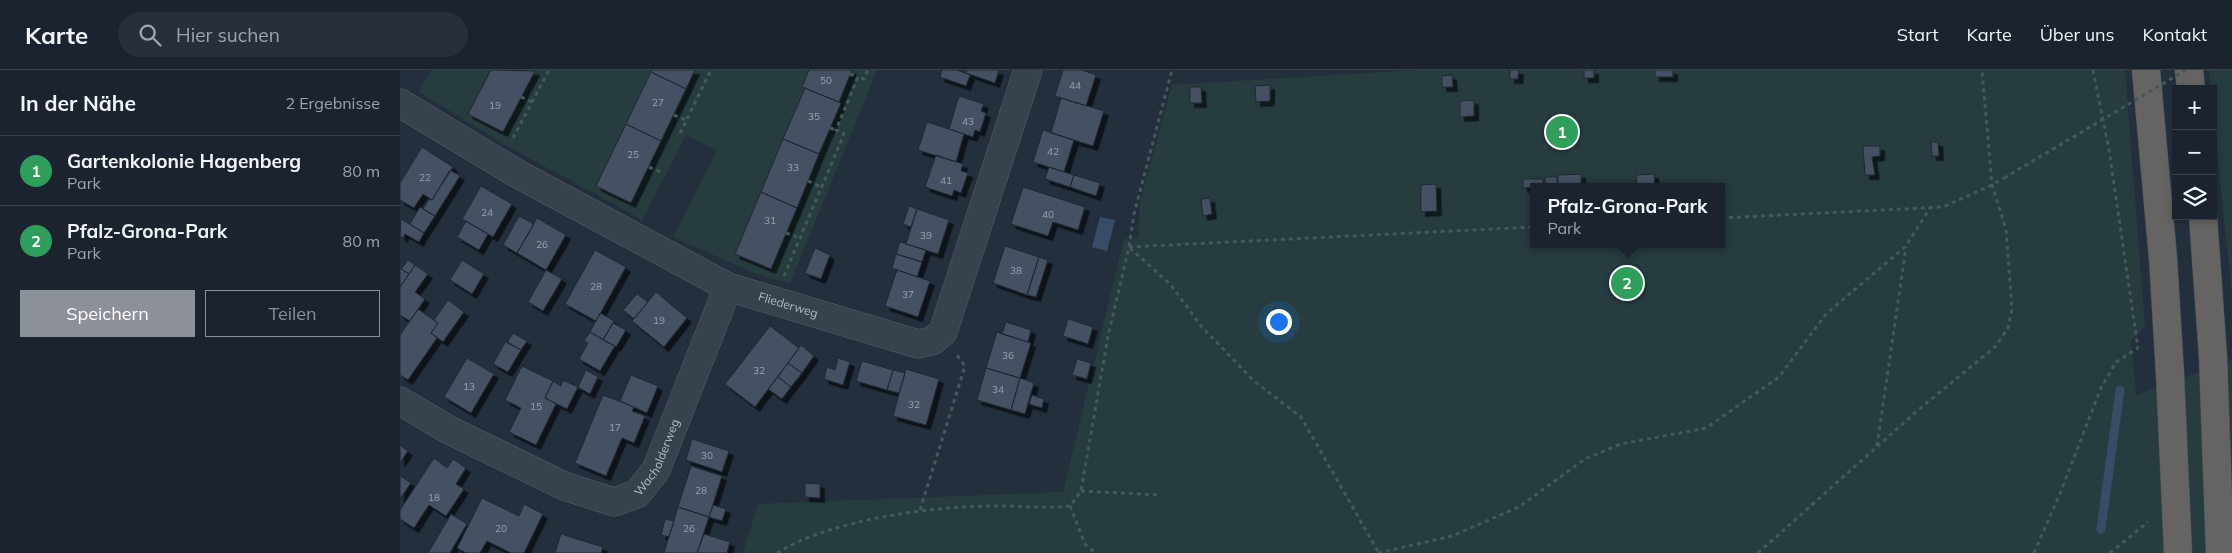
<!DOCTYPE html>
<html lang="de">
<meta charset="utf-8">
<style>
:root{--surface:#1b232e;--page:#282f3a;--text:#f1f3f6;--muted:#a0a4aa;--line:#39404a;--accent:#8c9099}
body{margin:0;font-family:Mulish,sans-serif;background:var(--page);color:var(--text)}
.controls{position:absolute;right:15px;top:15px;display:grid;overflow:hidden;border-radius:0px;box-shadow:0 2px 8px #0003}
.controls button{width:45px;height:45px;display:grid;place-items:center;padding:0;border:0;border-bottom:1px solid var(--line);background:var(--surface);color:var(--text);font:25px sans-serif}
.you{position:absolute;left:878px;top:251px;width:18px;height:18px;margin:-12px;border:4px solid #fff;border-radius:50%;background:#1a73e8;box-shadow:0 0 0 8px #1a73e833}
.badge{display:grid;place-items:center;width:32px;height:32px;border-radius:50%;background:var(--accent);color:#fff;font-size:16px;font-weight:700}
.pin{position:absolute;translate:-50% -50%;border:2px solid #fff;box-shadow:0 1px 5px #0006}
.popup{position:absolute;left:1130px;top:113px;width:195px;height:65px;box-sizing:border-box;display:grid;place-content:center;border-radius:0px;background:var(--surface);filter:drop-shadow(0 1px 4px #0005);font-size:16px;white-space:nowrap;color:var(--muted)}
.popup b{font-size:19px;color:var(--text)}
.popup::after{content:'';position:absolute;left:50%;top:100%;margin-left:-10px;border:10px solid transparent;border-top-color:var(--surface)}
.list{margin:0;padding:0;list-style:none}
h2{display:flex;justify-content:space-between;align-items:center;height:65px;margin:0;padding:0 20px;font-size:21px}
h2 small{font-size:16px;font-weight:400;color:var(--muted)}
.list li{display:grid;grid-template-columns:32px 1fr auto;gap:15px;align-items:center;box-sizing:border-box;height:70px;padding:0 20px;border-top:1px solid var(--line)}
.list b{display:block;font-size:19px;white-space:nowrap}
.list p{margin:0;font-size:16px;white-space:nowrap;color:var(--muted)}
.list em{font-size:16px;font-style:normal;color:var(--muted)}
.actions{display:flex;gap:10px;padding:15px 20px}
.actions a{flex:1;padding:11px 0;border:1px solid var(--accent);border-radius:0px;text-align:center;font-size:18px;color:var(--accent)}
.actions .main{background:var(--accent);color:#fff}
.icon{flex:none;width:28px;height:28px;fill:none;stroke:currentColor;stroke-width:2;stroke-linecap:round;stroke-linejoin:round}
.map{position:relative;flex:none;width:1832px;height:483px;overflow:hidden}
header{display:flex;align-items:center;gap:30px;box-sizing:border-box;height:70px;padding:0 25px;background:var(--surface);border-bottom:1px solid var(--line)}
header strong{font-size:24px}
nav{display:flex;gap:28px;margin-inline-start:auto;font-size:18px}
.search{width:350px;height:45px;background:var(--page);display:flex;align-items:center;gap:12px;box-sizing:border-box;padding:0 18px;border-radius:28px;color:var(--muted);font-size:19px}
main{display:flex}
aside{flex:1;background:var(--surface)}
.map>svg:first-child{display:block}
.green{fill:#263c3f;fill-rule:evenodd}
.water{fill:#394c67}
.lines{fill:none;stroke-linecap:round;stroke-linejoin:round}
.stream{stroke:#394c67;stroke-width:9}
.building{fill:#455162;stroke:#1f2835;filter:url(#shadow)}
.minor-casing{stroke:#565f6c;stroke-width:29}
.trunk-casing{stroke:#434c59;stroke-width:29}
.path{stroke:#44595c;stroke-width:3;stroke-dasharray:4 4;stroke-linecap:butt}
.minor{stroke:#38414e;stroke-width:28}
.trunk{stroke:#656462;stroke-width:28}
.trunk-bridge-casing{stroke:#434c59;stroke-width:29;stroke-linecap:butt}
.path-bridge{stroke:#44595c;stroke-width:3;stroke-dasharray:4 4;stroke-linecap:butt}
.trunk-bridge{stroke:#656462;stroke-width:28}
.labels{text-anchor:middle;stroke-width:4.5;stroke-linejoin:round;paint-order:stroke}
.number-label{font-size:10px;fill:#98a1af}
.street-label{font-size:12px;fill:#b4bcc9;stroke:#1d2633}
</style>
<header>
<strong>Karte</strong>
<div class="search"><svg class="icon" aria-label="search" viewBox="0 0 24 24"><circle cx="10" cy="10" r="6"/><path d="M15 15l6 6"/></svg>Hier suchen</div>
<nav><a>Start</a><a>Karte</a><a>Über uns</a><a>Kontakt</a></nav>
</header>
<main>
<aside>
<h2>In der Nähe<small>2 Ergebnisse</small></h2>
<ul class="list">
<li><span class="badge" style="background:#2e9e5b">1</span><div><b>Gartenkolonie Hagenberg</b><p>Park</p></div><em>80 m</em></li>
<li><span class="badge" style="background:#2e9e5b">2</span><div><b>Pfalz-Grona-Park</b><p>Park</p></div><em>80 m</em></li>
</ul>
<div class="actions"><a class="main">Speichern</a><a>Teilen</a></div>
</aside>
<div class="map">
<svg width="1832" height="483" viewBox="0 0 1832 483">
<defs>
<filter id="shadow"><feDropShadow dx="4.5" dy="4.5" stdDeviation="0" flood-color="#0009"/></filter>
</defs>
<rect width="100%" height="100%" fill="#242f3e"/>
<path class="green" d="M31 0H477L390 214 354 203 273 167 317 81 286 65 242 151 234 145 107 76 19 22Z
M1016 0H1725L1745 257 1731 270 1736 325 1832 290V483H343L358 434 663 422 724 169 738 168 740 132 772 15ZM1133 117H1321V174H1133Z
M1809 0H1832V225L1813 43V19H1811Z"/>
<path class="water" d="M700 147 715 150 707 181 692 177Z"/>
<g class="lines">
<path class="stream" d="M1701 459 1720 320"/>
</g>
<path class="building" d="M91 0 135 1 103 62 68 44Z
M252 0H295L286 19 251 2Z
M409 0H452L439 32 402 17Z
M542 0H557L570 5 566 16 540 7Z
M567 0H599L595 13 566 3Z
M663 0H682L696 5 686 36 655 26Z
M1110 0H1119L1118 9H1110Z
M1184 0H1194V8H1184Z
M1255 0H1273V7H1255Z
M251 2 286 19 261 71 226 54Z
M1052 5 1053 17H1042V6Z
M870 15V31L856 32 855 16Z
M790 17H801L802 33H790Z
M405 18 441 33 419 84 383 69Z
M559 26 584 34 581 41 586 43 580 62 575 60 573 67 549 59Z
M661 28 704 41 693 76 651 63Z
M1074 30V46L1060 47V31Z
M527 52 564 64 556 92 518 80Z
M226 54 261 71 231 133 196 116Z
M643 60 674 70 664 102 633 92Z
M383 69 419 84 397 138 361 122Z
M1531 72H1538L1539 86H1532Z
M1463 76H1480V86L1472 87 1475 105H1465Z
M22 77 53 97 32 130 23 124 14 138 0 130V113Z
M536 85 563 94 561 101 568 103 561 123 554 120 552 126 525 117Z
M649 97 674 105 670 117 645 109Z
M50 100 60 106 35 146 23 139 29 129 32 130Z
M1181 104V117H1158V105Z
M1254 104 1255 117H1237L1236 105Z
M674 105 700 113 696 126 670 117Z
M1145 107H1157V117H1145Z
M1123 109H1143V117L1123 118Z
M1036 114 1037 141 1021 142V115Z
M81 116 112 134 93 167 62 149Z
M623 117 685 137 678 160 653 152 648 166 611 154Z
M361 122 397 138 371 199 335 184Z
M810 128 812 144 803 146 801 129Z
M509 136 517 139 511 157 503 154Z
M20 137 35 146 24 163 10 154Z
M517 139 549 150 538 184 506 174Z
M119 146 134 154 117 183 103 175Z
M137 148 166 165 146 200 117 183Z
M1 149 24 163 19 172 5 164 3 168 0 166Z
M66 151 88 164 79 180 57 167Z
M500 172 526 180 522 192 496 184Z
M605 176 639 187 627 225 593 213Z
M415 178 430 185 421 209 405 203Z
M195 180 226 197 196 251 165 234Z
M496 184 522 192 517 207 492 198Z
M639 187 648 190 636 227 627 225Z
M8 190 15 195 9 204 1 199Z
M62 190 84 204 72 224 50 210Z
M15 195 28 204 15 222 25 229 10 251 0 245V217Z
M0 198 9 204 0 217Z
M146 200 162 209 143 241 128 232Z
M497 200 530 211 518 247 485 236Z
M256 222 287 248 264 277 232 251Z
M237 224 248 232 234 249 223 240Z
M48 230 64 242 43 272 31 263 38 253 34 250Z
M18 239 38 253 31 263 37 268 8 310 0 305V265Z
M200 243 214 251 203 270 190 262Z
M668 249 693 257 688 274 663 266Z
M606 252 631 260 628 272 602 264Z
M213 253 226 260 216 277 203 270Z
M370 256 399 278 355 337 325 314Z
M190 262 215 276 200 301 179 289 188 273 184 271Z
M597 262 631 273 620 308 586 298Z
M113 263 127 271 121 280 107 273Z
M106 271 121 280 108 302 93 294Z
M401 275 414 286 402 303 388 293Z
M67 288 94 304 71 343 44 327Z
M438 288 450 292 443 315 424 309 427 297 435 300Z
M677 289 691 293 687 309 672 305Z
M462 291 493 300 487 320 456 311Z
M388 293 402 303 391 317 378 307Z
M122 296 153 311 145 328 156 334 136 375 109 362 121 338 105 330Z
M586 298 620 308 611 340 577 330Z
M506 299 539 309 526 355 493 346Z
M186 300 198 307 190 324 178 317Z
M493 300 505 303 499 323 487 320Z
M231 305 258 316 247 343 220 331Z
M378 307 391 317 382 329 368 319Z
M620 308 634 313 625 344 611 340Z
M163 310 178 317 167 339 145 328 153 311 161 316Z
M203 325 234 337 232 341 245 346 234 373 222 368 206 406 175 393Z
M632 325 644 329 642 338 629 334Z
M292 369 329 381 322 402 286 390Z
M0 375 8 381 0 393Z
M34 388 47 398 53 389 66 398 56 414 64 419 46 446 29 435 14 458 0 449V440Z
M291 396 322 406 309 447 278 437Z
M0 406 11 413 0 429Z
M405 413 420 414V428L405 427Z
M82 428 119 446 124 434 143 444 124 483H111L87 471 80 483H66L57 478Z
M313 435 326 439 322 451 309 447Z
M278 437 309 447 297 483H264Z
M51 444 67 454 50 483H28Z
M265 449 274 451 269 467 261 465Z
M161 464 203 477 201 483H155Z
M304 464 330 472 327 483H297Z"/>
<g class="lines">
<g class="minor-casing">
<g id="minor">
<path id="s1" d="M0 33 116 103 328 217 518 274 532 271 543 262 628 0"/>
<path id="s2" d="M0 331 49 360 164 416 214 432 237 424 256 400 328 217"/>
</g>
</g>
<g class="trunk-casing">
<path id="trunk" d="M1746 0 1763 188 1770 304
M1789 0 1791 19
M1803 146 1813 287"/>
</g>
<path class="path" d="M1693 0 1709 80 1738 278
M450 4 458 7
M121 27 132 32
M274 45 286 50
M430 58 436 60
M280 63 311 0
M113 68 149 0
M249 97 261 102
M408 111 421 117
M1321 148 1543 137 1592 115 1604 108
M386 163 400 168
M729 177 1133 157
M730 178 771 215 801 256 854 311 901 347 979 483
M384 206 444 64 436 60 458 7 464 9 468 0
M1477 376 1506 177
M681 421 760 425
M670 436 685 474 695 483
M520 440 565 296 557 285
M377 483C431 449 539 435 602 436 625 436 647 439 670 436L681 421 708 266 729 177 734 144 772 0
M978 483 1052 466 1119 437 1185 389 1221 374 1306 358 1379 307 1426 244 1506 176 1530 138
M1358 483 1517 341 1596 276 1608 258 1612 239 1606 159 1592 115 1582 0
M1634 483 1661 421 1701 318 1716 292 1738 278
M1710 483 1748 452"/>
<use href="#minor" class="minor"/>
<use href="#trunk" class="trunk"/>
<g class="trunk-bridge-casing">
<path id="trunk-bridge" d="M1813 287 1820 483
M1770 304 1778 483"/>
</g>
<path class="path-bridge" d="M1604 108 1786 0"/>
<use href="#trunk-bridge" class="trunk-bridge"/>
</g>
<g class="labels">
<g class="number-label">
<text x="426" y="14">50</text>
<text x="675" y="19">44</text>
<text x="258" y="36">27</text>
<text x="95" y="39">19</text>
<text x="414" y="50">35</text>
<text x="568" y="55">43</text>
<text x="653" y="85">42</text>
<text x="233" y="88">25</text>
<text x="393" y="101">33</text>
<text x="25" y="111">22</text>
<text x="546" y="114">41</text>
<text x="87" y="146">24</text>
<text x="648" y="148">40</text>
<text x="370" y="154">31</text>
<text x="526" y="169">39</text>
<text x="142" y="178">26</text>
<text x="616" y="204">38</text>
<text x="196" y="220">28</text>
<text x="508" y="228">37</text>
<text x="259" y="254">19</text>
<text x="608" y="289">36</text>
<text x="359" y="304">32</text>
<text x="69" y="320">13</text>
<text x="598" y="323">34</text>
<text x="514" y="338">32</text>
<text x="136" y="340">15</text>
<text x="215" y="361">17</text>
<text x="307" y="389">30</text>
<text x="301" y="424">28</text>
<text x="34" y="431">18</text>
<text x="101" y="462">20</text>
<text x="289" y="462">26</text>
</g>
<g class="street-label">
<text dy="4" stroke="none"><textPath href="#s1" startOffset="439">Fliederweg</textPath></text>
<text dy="4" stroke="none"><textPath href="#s2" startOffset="304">Wacholderweg</textPath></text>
</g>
</g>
</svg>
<div class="controls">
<button>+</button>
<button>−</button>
<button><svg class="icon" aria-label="layers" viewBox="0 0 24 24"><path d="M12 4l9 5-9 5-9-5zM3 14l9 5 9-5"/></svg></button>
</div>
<div class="you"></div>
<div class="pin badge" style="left:1162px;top:62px;background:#2e9e5b">1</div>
<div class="pin badge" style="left:1227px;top:213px;background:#2e9e5b">2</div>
<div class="popup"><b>Pfalz-Grona-Park</b>Park</div>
</div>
</main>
